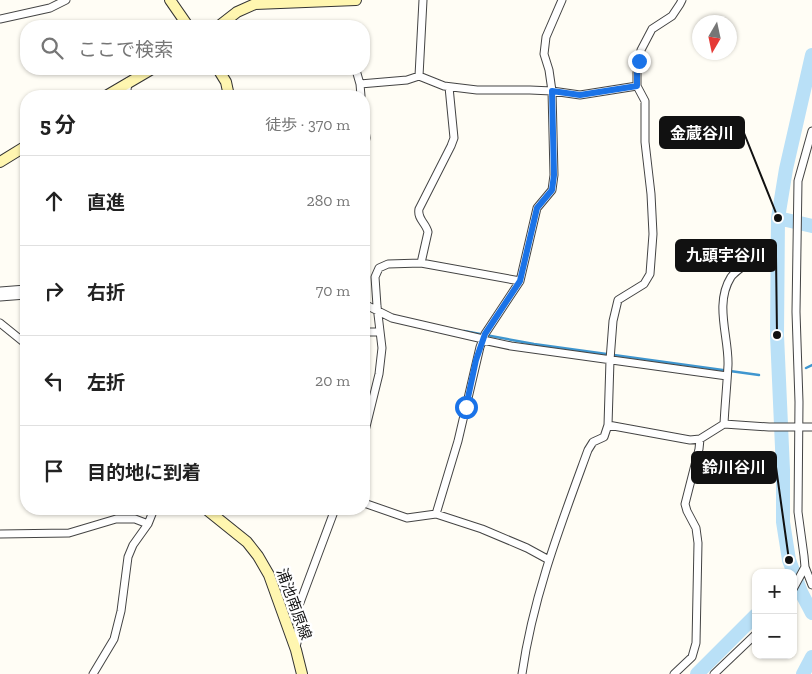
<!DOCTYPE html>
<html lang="ja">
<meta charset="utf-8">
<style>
:root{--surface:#fff;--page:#f6f6f6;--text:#222;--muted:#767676;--line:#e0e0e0}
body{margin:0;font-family:"Zilla Slab","Noto Sans JP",serif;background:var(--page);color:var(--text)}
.controls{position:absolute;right:15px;bottom:15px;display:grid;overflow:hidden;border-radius:10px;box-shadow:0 1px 4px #0004}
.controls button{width:45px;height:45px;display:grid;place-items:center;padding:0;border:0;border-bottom:1px solid var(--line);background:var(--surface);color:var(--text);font:25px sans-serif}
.compass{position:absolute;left:692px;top:15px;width:45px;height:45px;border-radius:50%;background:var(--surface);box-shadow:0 1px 4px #0004;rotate:189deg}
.stop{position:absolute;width:15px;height:15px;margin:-11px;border:4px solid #1a73e8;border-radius:50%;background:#fff}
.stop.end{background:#1a73e8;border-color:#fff;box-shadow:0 1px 5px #0008}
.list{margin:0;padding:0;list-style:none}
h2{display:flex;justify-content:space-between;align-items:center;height:65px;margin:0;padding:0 20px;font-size:21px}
h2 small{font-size:16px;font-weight:400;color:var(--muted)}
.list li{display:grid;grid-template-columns:32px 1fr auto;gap:15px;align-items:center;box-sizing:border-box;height:90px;padding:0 20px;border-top:1px solid var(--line)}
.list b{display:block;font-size:19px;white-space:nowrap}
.list em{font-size:16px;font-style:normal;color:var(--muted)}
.icon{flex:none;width:28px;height:28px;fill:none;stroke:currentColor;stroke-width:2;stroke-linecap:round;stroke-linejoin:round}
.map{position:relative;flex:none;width:812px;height:674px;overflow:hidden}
.search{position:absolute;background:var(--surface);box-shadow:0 1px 4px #0004;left:20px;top:20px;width:350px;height:55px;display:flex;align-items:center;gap:12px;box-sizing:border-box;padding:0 18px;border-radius:20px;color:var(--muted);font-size:19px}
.panel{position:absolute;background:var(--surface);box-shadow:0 1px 4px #0004;left:20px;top:90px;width:350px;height:425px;border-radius:20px}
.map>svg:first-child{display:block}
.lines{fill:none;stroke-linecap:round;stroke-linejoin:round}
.stream{stroke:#3f96cf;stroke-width:2.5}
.river{stroke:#b9e0f7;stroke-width:14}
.minor-casing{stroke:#444;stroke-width:9}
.secondary-casing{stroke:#333;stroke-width:12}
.minor{stroke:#fff;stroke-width:7}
.secondary{stroke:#fff6b0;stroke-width:10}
.route{stroke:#1a73e8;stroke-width:6}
.labels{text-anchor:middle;stroke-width:5;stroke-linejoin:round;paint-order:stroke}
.street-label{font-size:15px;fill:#111;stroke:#fff}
.leader{fill:none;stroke:#111;stroke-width:2}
.callout-dot{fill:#111;stroke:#fff;stroke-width:2}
.callout{fill:#111;stroke:#111;stroke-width:2}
.callout-label{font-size:16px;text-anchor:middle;font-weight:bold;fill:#fff}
</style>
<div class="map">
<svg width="812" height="674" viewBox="0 0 812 674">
<rect width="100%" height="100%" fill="#fffdf5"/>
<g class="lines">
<path class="stream" d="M464 331 534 344 759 375
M806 368 812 365"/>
<path class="river" d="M812 55 786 169 778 218 777 335 783 470V522L789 560 801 592 812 613
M778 218 812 226
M697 674 756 615
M803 674 812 657"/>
<g class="minor-casing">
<path id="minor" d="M423 0 419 76 444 86 477 90H530L552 91 580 95 637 86
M0 19 50 8 66 0
M352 69 356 70 360 84 361 96
M360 84 407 80 419 76
M124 96 127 90 128 82
M364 121 366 138 364 149
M812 131 798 181 796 312 799 402 798 512 804 556 805 567 812 585
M421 263 428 232C426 223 417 219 419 209L451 146 454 138 449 87
M0 291 26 289
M0 297 26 295
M364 304 392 318 483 339
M0 323 26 344
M364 332H380
M483 340 511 346 727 376
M724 424C725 404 727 385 728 365 729 337 714 304 731 277 736 270 754 259 761 253
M608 425 690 440 700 439 724 424 769 427H812
M364 435 379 374 382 348 377 306 375 277 379 268 388 264 421 263 520 281
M364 503 407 518 436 514 482 529 527 548 549 560
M436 514 458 441 480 347 485 334 520 281 537 208 552 190 554 175 552 91 549 70 544 54 546 37 562 0
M0 534 69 533 116 519H135L148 524
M793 589 805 567
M296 647 298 639V608L335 509
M93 674 114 639 121 611 128 557 133 545 148 524 154 509
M522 674C533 596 561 524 588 450L593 442 604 437 608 425 610 360 613 321 618 300 644 284 650 274 653 234 651 194 645 142V101L637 86V73L641 50 652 29 672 16 680 4 682 0
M674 674 692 657 696 643 698 543 696 528 687 511 685 504 699 449 700 439
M714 674 756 634"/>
</g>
<g class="secondary-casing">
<path id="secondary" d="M170 0 188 26
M219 26 237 12 255 4 356 0
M218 69 226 82 229 96
M106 96 152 69
M0 162 26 146
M206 509 247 542 258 556 269 575 296 650 302 674"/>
</g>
<use href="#minor" class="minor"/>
<use href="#secondary" class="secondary"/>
</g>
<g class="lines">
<path class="route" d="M466 407 476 360 485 334 520 281 537 208 552 190 554 175 552 91 580 95 637 86V73L639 61"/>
</g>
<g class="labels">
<g class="street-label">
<text transform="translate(294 604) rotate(70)" y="5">浦池南原線</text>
</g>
</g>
<path class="leader" d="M778 218L744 133M777 335L776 256M789 560L776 467"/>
<g class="callout-dot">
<circle cx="778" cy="218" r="5"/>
<circle cx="777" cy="335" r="5"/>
<circle cx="789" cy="560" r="5"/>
</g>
<g class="callout">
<rect x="660" y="117" width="84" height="31" rx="5"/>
<rect x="676" y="240" width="100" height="31" rx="5"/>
<rect x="692" y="452" width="84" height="31" rx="5"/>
</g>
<g class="callout-label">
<text x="702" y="139">金蔵谷川</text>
<text x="726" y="261">九頭宇谷川</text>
<text x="734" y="473">鈴川谷川</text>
</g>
</svg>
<div class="controls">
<button>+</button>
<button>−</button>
</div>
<svg class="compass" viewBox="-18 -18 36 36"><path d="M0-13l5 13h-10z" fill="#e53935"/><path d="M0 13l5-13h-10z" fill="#767676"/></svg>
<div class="stop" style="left:466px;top:407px"></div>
<div class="stop end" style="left:639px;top:61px"></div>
<div class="search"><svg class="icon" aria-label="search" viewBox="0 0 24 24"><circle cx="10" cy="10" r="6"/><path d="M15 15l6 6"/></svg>ここで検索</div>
<section class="panel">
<h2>5 分<small>徒歩 · 370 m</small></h2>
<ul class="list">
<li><svg class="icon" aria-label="ahead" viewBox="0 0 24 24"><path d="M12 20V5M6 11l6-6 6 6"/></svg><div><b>直進</b></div><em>280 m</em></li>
<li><svg class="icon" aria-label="right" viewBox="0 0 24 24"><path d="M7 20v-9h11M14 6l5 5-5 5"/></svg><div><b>右折</b></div><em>70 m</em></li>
<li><svg class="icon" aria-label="left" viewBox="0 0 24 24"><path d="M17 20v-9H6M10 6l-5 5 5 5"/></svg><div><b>左折</b></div><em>20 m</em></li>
<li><svg class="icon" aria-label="arrive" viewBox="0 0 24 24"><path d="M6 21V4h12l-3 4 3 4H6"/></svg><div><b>目的地に到着</b></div></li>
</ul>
</section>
</div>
